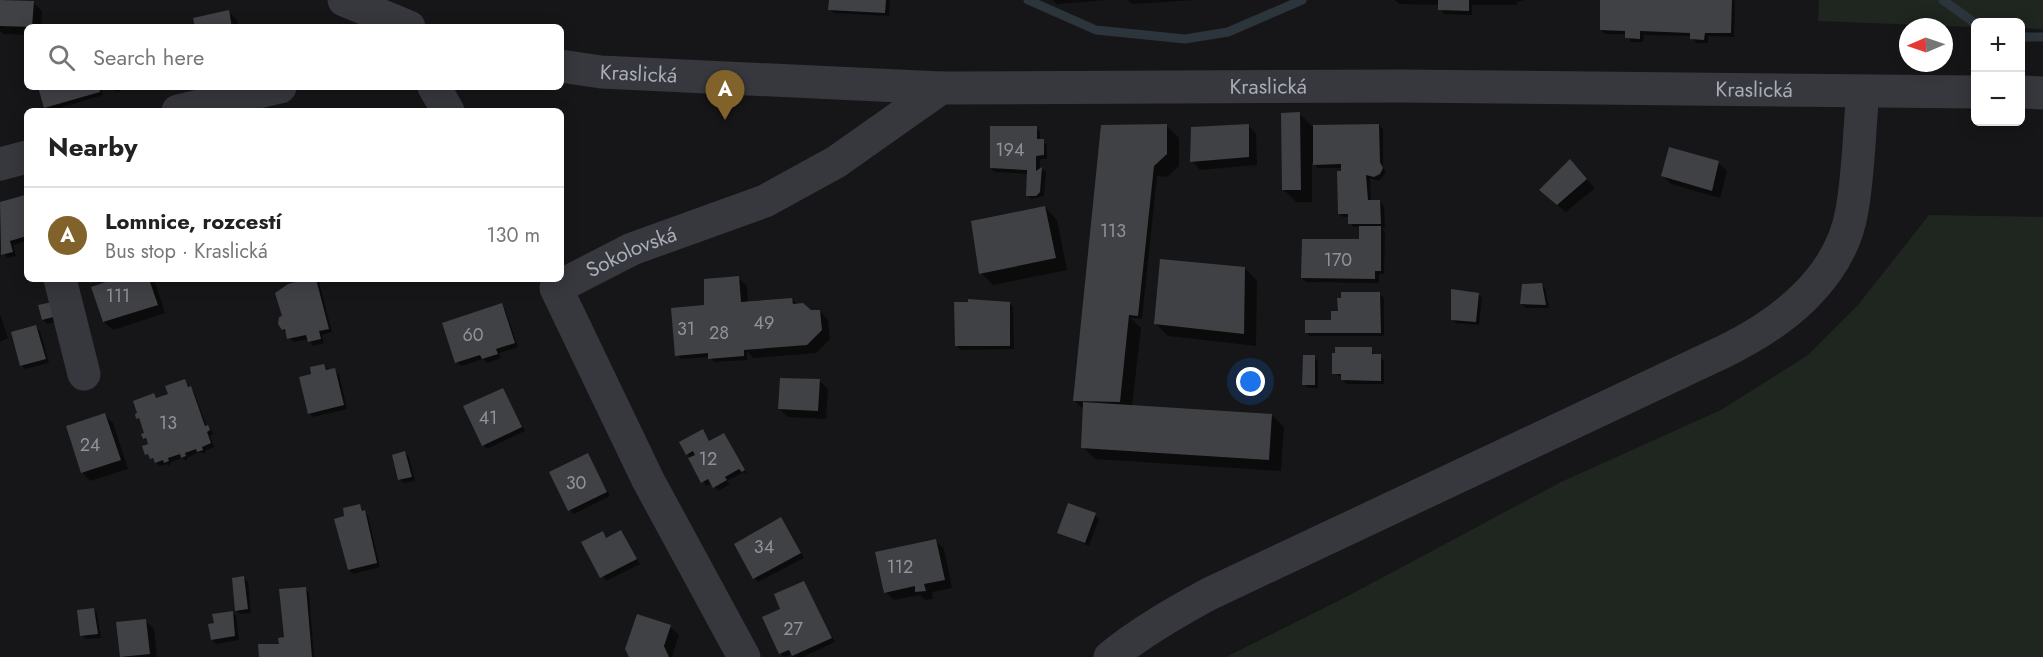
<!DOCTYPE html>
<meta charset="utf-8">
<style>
:root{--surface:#fff;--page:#f2f2f2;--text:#222;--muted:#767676;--line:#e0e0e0;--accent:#80622a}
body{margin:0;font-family:Jost,sans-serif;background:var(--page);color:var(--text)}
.controls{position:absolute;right:18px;top:18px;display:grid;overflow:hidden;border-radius:9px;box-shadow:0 3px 15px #0003}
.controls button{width:54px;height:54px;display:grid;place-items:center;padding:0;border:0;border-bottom:2px solid var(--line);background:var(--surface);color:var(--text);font:30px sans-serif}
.compass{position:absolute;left:1899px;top:18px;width:54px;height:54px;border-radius:50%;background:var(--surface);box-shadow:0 3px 15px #0003;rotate:268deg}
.you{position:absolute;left:1251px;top:382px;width:21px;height:21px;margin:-15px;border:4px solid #fff;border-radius:50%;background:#1a73e8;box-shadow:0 0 0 9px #1a73e833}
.badge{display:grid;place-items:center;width:39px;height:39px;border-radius:50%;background:var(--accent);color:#fff;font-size:20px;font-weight:700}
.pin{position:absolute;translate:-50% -50px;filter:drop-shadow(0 2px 3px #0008)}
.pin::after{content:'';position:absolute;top:32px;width:21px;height:18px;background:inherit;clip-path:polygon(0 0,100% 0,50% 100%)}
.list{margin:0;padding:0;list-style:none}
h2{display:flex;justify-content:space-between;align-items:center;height:78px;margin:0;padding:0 24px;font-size:26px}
h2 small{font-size:20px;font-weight:400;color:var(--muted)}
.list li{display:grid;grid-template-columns:39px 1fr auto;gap:18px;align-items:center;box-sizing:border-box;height:96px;padding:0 24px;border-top:2px solid var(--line)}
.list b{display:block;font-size:22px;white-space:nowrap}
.list p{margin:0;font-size:20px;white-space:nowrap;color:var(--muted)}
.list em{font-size:20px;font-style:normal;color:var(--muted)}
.icon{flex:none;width:33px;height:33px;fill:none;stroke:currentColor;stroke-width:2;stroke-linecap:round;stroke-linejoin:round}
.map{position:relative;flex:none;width:2043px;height:657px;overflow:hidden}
.search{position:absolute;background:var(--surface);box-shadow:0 3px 15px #0003;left:24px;top:24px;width:540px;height:66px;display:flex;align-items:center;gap:15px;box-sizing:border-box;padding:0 21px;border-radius:9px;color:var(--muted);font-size:22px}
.panel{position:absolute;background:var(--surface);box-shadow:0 3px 15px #0003;left:24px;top:108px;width:540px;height:174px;border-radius:9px}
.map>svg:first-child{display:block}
.green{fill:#1e261f}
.shadow{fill:#0007}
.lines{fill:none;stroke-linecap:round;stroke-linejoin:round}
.stream{stroke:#2c353c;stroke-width:9}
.building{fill:#404145}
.minor{stroke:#37383d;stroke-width:33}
.labels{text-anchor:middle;stroke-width:4.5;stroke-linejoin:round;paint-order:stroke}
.number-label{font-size:18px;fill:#8e929b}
.street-label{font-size:21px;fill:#a8adb8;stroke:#111113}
</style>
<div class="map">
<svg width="2043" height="657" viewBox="0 0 2043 657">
<rect width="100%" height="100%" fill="#161618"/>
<path class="green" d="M1819 0H2043V29L2021 28 2020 22H1976L1975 27 1818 21Z
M1929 215 2043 217V657H1226L1346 597 1561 482 1721 410 1808 355 1858 305Z"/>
<path class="shadow" d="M0 0 33 2 42 11 41 27H27V35L3 34 0 31Z
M830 0H890L889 16 834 13 830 9Z
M1053 0H1107L1057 4Z
M1128 0H1195L1132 4Z
M1395 0H1525L1517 2V5H1472V15L1444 14 1439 5 1399 4Z
M1601 0H1735L1734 37 1708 36V43H1696L1692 36 1644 35 1643 42H1631L1627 34H1605L1601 30Z
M228 12 237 20 238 27H197Z
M39 87H101L103 95 49 111 45 107Z
M112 87H132L116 92Z
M1299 113 1314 128 1379 125 1383 129V167L1386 173 1379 181 1370 178 1371 201 1380 202 1384 206 1385 228H1381L1385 232 1384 274H1379V283L1306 282 1302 278 1360 241V227H1354L1350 223V217H1343L1339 213 1343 168H1318L1312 162V202H1296L1284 190Z
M1248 125 1256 134 1257 165 1200 170 1192 161Z
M1167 126 1179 138V166L1167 177 1157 176 1142 319 1130 318 1141 328 1132 406 1272 415 1284 427 1281 471 1095 459 1083 447 1084 410 1075 401Z
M1036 128 1040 132V141L1047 145V159H1040V170L1042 169 1046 172 1044 196 1031 199 1027 195 1029 174 995 172 991 168Z
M1570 162 1595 188 1566 212 1550 199Z
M1718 162 1727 171 1720 198 1671 184 1662 175Z
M24 197 27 200V241L13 245 16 256 7 258 0 249V204Z
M1045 207 1057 220 1067 270 993 285 981 273Z
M1245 268 1257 281 1256 346 1168 336 1156 324Z
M738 278 747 286 748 303 792 300 810 312 820 311 828 320 830 339 816 353 753 358 747 351V360L714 362 710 357 681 359 677 355 704 307Z
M120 279H154L165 313 113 330 104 322Z
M313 279 319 282 332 332 322 335 324 343 313 346 309 339 293 342 283 329 284 318Z
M1541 284 1545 288 1549 308H1526L1522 304Z
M1380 294 1384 298V336H1310L1306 332 1332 322 1339 312Z
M1478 294 1482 298 1479 325 1456 323 1452 319Z
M52 303 60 320 47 324 43 320Z
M1009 303 1013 307 1014 349 960 350 956 345Z
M501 305 505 309 518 347 499 353 501 358 487 363 483 359 461 366 457 362Z
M0 314 8 338 0 342Z
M36 327 40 331 49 363 25 369 21 365Z
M1371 349 1375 356 1384 360V384H1346L1342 377 1333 373Z
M1314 357 1318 361V388H1308L1304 384Z
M323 366 339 374 347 409 313 417 309 413 313 375Z
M819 380 828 389 826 419 788 417 779 409Z
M185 381 194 392 207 427 212 431 213 434 210 436 214 447 205 451 206 454 200 452 188 457 186 461 183 458 171 462 169 466 167 464 160 466 147 454 150 445 144 438 146 433 138 418 154 395 158 399 170 395Z
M502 389 525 431 487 449 484 445Z
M104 415 113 423 128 469 90 481 82 472Z
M703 431 710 442 724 435 748 475 744 472 727 481 730 484 718 491 712 483 706 486 688 454Z
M405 453 409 457 415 481 404 483 399 479Z
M588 455 610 496 574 514 570 510Z
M360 506 368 516 380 567 353 574 349 570 346 517Z
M1095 515 1099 519 1089 546 1058 532Z
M781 519 804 558 758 582 754 578Z
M621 532 640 564 606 581 583 543 602 533 608 539Z
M935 540 944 549 952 588 932 592 933 599 925 600 920 595 894 600 886 592Z
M244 578 248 582 251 613 240 614 236 610Z
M804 583 835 642 803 657H794L792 654 784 657 780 653 782 609Z
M305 589 309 593 314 657H260L280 646 285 639Z
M93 609 97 613 101 638 86 639 82 635Z
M232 612 236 616 239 640 216 644 212 640 215 624Z
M145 621 154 629 157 657H122L118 624Z
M670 627 679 635 672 657H630Z"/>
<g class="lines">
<path class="stream" d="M1028 0 1096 30 1185 39 1228 32 1302 0
M1943 0 1976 24
M2020 37H2043"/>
</g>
<path class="building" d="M0 0 34 1 32 27 0 26Z
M829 0H886L885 13 828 10Z
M1438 0H1469V11L1438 10Z
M1600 0H1732L1731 33H1705L1704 40 1690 39V33L1640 31V39L1625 38V31L1600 30Z
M229 10 232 27H195L193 18Z
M38 87H99L100 92 44 108Z
M1300 112 1301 190H1282L1281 113Z
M1167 124V154L1154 166 1138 316 1129 315 1120 402 1073 401 1101 125Z
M1249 124V157L1190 162 1191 127Z
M1379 124 1380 162 1383 168 1380 174 1374 177 1366 175 1368 200H1380L1381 224H1348V214H1338L1337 171H1341V164L1313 165V125Z
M990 126H1037V139H1044V155L1036 156V171L1042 167 1040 192 1036 196H1026L1027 170 990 168Z
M1669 147 1719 161 1712 191 1661 176Z
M1570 159 1587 179 1557 205 1539 190Z
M25 195 27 236 10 241 13 252 1 255 0 202Z
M1045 206 1056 258 979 274 971 221Z
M1359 226H1381V271H1375V279L1301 278 1302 239H1359Z
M1160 259 1245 267 1244 334 1154 324Z
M739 276 741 302 792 298 793 304 803 303 811 310H820L822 330 807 345 744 350V356L708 359V353L675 356 671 308 704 305V279Z
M115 279H149L158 305 103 322 91 287Z
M307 279H316L329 329 319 331 321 339 308 342 306 335 287 339 285 329 282 330 278 324 279 317 282 316 275 293 288 284Z
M1542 283 1546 305 1520 304 1522 284Z
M1451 289 1479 293 1476 322 1451 320Z
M1341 292H1380L1381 333H1305V320H1331V311H1338L1337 298H1341Z
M968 299 1010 302V346H955L954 302H968Z
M53 302 57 316 42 320 38 305Z
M502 303 515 343 496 349 498 354 482 359 480 355 455 363 442 323Z
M36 325 46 359 20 366 11 332Z
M1335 347H1372V354H1381V381L1341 380V374H1332V353H1335Z
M1303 355H1315V385H1302Z
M324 364 326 370 335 368 344 405 308 414 299 377 311 374 310 367Z
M780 378 820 379 818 411 778 409Z
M185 379 188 387 191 386 205 426 208 425 210 430 207 432 211 443 202 447 203 450 197 452 196 449 185 453 186 456 181 458 180 454 168 458 169 461 164 463 163 460 155 463 153 458 150 459 148 454 145 455 142 446 148 444 146 438 143 439 141 434 144 433 139 418 136 419 135 414 137 413 133 401 154 393 156 398 168 394 165 386Z
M503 388 522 427 482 446 463 406Z
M1083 402 1272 414 1269 460 1081 448Z
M105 413 121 460 81 473 66 426Z
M703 429 709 441 724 433 745 470 742 472 739 469 725 477 727 480 713 488 708 479 701 483 688 458 695 455 693 451 686 455 679 442Z
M405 451 412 477 398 480 392 455Z
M588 453 607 492 568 511 549 472Z
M1068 503 1096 513 1085 543 1057 533Z
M360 504 362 511 365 510 377 563 348 570 334 519 344 516 343 508Z
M781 517 801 553 753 579 734 544Z
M621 530 637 559 600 578 581 542 603 531 606 538Z
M936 539 945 580 924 584 926 591 915 592V586L884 593 875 552Z
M244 576 248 609 235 611 232 578Z
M804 581 832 638 792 656 789 650 779 654 762 617 780 609 774 594Z
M306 587 312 657H259L258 644H279L278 638 284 637 279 589Z
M94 608 98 634 80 636 77 610Z
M233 611 235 636 211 640 208 624 214 623 212 614Z
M637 614 671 625 664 646 669 657H629L625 649Z
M146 619 150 654 120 657 116 622Z"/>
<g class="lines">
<g class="minor">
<path d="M344 0 409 27"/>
<path id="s1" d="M561 66 601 72 941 88 1401 86 1976 92"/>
<path d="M434 87 448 111"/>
<path d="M2020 92 2043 93"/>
<path d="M178 111 280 87"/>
<path d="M0 164 27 157"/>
<path d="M60 279 84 374"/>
<path id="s2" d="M744 657 648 480 556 288 632 249 765 201 836 162 941 88"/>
<path d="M1110 657C1141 632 1174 613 1209 594L1725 351C1782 323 1841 278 1852 210 1859 171 1859 131 1863 92"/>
</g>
</g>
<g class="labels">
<g class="number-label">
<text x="1010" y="156">194</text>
<text x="1113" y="237">113</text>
<text x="1338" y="266">170</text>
<text x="118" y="302">111</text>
<text x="764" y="329">49</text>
<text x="686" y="335">31</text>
<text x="719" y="339">28</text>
<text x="473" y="341">60</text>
<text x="488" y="424">41</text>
<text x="168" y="429">13</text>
<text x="90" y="451">24</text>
<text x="708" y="465">12</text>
<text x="576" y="489">30</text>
<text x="764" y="553">34</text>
<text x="900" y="573">112</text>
<text x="793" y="635">27</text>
</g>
<g class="street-label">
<text dy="7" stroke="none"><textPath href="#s1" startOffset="78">Kraslická</textPath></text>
<text dy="7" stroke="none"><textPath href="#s1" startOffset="708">Kraslická</textPath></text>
<text dy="7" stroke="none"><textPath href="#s1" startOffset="1194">Kraslická</textPath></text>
<text dy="7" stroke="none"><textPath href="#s2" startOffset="498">Sokolovská</textPath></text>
</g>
</g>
</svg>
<div class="controls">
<button>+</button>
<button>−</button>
</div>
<svg class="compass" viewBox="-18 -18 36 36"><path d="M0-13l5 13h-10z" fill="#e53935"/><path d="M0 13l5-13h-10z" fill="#767676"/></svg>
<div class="you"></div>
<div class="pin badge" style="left:725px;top:120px">A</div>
<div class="search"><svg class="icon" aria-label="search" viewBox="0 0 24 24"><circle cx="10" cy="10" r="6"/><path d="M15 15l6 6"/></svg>Search here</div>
<section class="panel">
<h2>Nearby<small></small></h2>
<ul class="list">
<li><span class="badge">A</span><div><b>Lomnice, rozcestí</b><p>Bus stop · Kraslická</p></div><em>130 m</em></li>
</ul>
</section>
</div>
